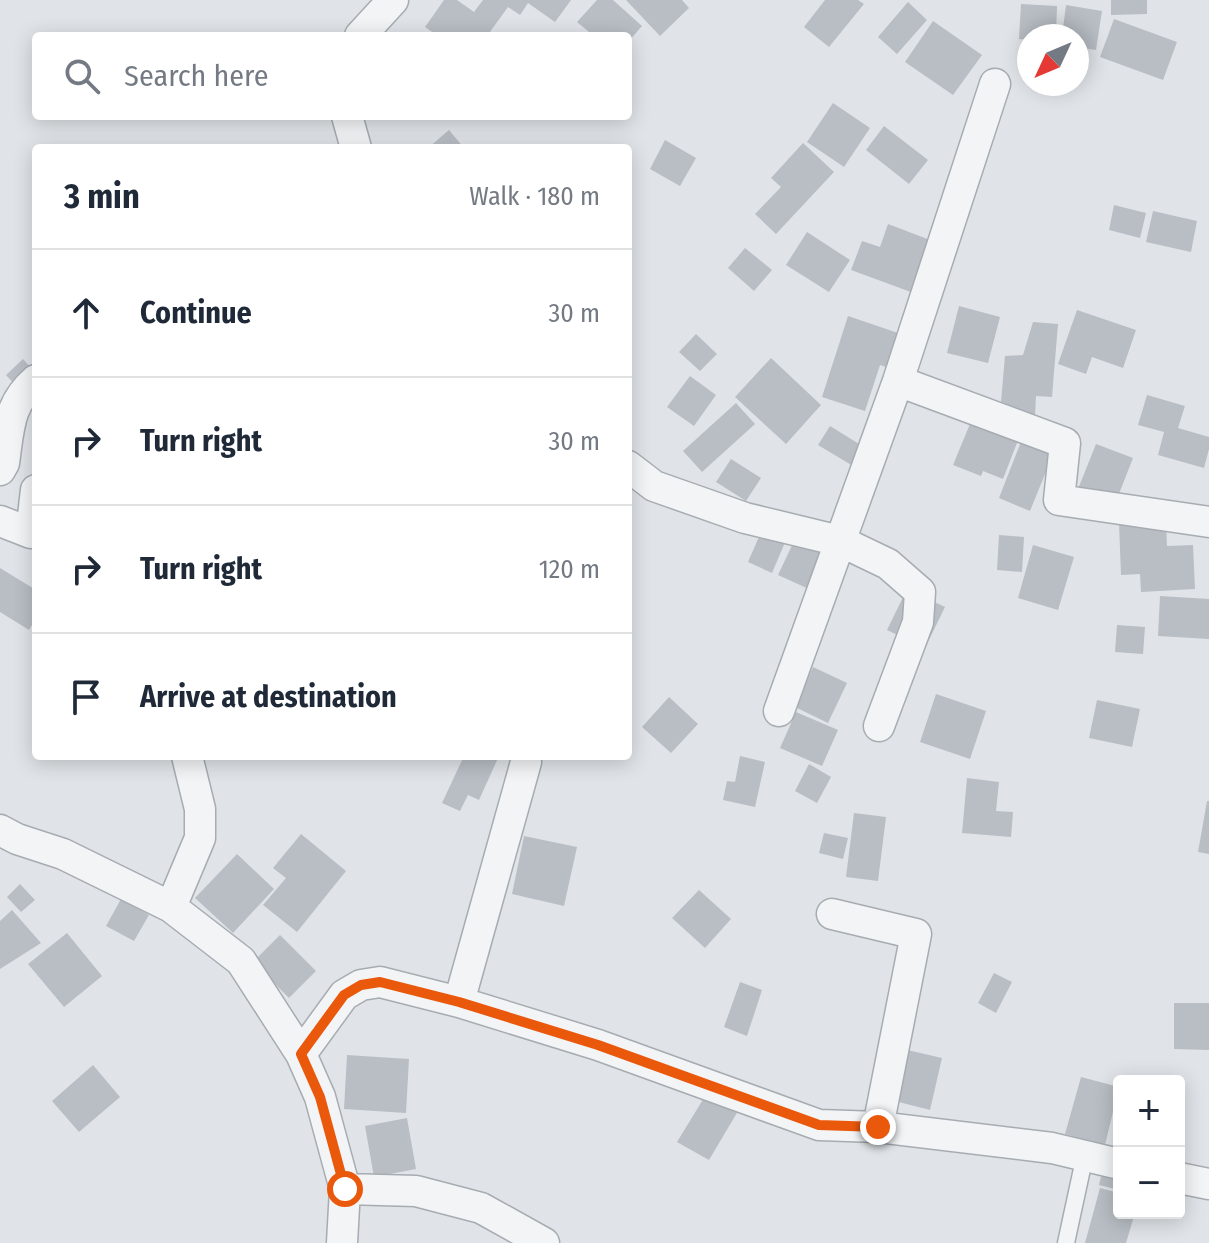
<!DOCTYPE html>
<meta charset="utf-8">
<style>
:root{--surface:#fff;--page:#f6f6f7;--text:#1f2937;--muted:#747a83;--line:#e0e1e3}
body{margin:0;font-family:"Fira Sans Condensed",sans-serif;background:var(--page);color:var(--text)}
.controls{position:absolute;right:24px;bottom:24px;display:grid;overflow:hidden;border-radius:8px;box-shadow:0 4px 20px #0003}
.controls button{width:72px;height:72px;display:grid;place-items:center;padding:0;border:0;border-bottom:2px solid var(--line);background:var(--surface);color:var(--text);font:40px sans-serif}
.compass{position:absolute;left:1017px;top:24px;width:72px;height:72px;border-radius:50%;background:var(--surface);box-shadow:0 4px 20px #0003;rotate:226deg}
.stop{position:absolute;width:24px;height:24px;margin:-18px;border:6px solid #ea580c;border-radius:50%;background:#fff}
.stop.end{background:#ea580c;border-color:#fff;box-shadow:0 2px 8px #0008}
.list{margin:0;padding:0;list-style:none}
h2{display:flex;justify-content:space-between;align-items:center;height:104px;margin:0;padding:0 32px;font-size:34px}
h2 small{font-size:26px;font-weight:400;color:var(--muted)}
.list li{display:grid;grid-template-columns:52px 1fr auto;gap:24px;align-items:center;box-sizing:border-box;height:128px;padding:0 32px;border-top:2px solid var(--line)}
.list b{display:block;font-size:30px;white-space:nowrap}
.list em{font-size:26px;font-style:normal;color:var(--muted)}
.icon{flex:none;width:44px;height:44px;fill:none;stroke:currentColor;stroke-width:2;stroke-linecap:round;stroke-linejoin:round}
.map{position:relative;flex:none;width:1209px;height:1243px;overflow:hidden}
.search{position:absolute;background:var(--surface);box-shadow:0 4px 20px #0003;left:32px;top:32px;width:600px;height:88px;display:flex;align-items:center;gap:20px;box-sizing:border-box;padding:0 28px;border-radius:8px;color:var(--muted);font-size:30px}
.panel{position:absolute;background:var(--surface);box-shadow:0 4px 20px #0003;left:32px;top:144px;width:600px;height:616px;border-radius:8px}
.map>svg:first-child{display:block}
.building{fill:#b8bec4}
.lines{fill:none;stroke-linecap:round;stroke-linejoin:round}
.service-casing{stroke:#a6acb2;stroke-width:19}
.minor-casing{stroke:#a6acb2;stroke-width:33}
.service{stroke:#f2f4f6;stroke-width:16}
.minor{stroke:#f2f4f6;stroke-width:30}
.route{stroke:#ea580c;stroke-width:10}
</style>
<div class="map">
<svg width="1209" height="1243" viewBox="0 0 1209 1243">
<rect width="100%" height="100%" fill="#e0e4e8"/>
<path class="building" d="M444 0H457L474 12 483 0H571L555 22 528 3 520 15 508 7 487 36H438L425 27Z
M597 0H613L642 26 628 42V36H594L577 22Z
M626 0H682L689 8 660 36Z
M825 0H858L864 4 829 47 804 27Z
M1111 0H1147V14L1111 15Z
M908 2 927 20 897 54 878 37Z
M1021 4 1057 6 1056 36H1029V40L1019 39Z
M1066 5 1102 11 1096 50 1077 47V36H1062Z
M1114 19 1177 42 1163 80 1100 57Z
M933 21 982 55 953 95 905 62Z
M833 103 870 128 844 167 807 142Z
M884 126 928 160 909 184 866 150Z
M449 130 464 148H428Z
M665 140 696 158 680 186 650 169Z
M803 143 834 172 776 234 755 214 781 187 771 178Z
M1114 205 1146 213 1140 238 1109 230Z
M1153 211 1197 221 1191 252 1146 242Z
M888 224 938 243 919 295 851 270 862 241 880 247Z
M807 232 850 260 829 292 786 265Z
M745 248 772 270 754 291 728 268Z
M959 306 1000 317 988 363 947 353Z
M1077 310 1136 330 1123 368 1092 357 1086 374 1058 364Z
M848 316 898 333 886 367 880 365 865 411 822 397Z
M1033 322 1058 324 1052 397 1036 396 1035 416 1000 413 1005 356 1023 355Z
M696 334 717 354 700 371 679 352Z
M771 358 821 405 786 444 735 397Z
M23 359 34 371 17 387 6 375Z
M690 376 716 395 694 426 667 407Z
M1147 395 1185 406 1178 428 1209 437V449L1204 468 1158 455 1164 432 1138 425Z
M736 403 755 424 702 472 683 451Z
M972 419 1019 438 1003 479 983 471 981 476 953 465Z
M830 426 864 447 853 466 818 445Z
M1024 434 1056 447 1030 511 999 498Z
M1096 444 1133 458 1113 509 1076 494Z
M731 459 761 478 746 501 716 482Z
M1166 521 1167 546 1193 545 1195 589 1141 592 1140 574 1121 575 1119 523Z
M765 523 789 533 772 573 748 562Z
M999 535 1024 537 1022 572 997 570Z
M795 539 829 554 811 590 778 575Z
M1033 545 1074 557 1058 610 1018 598Z
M0 568 36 590V618L29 630 0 612Z
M907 589 945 607 925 648 887 630Z
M1160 596 1209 599V639L1158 636Z
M1117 625 1145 627 1143 654 1115 652Z
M813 667 847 683 828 723 795 707Z
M936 694 986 711 970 759 920 742Z
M669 697 698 724 671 753 642 727Z
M1097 700 1140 709 1132 747 1089 738Z
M796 712 838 730 822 766 780 748Z
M464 756H499L479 800 468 795 460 811 442 803Z
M740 756 765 762 755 807 723 800 727 781 735 782Z
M809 764 831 777 817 803 795 791Z
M967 778 999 782 996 811 1013 812 1011 837 962 833Z
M1207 801H1209V854L1198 852Z
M854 813 886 817 878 881 846 877Z
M824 833 848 838 843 859 819 853Z
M301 834 346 871 297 932 263 905 286 878 273 868Z
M524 836 577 847 564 906 512 894Z
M237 854 274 889 233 933 195 898Z
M20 884 35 900 21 912 7 897Z
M699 890 731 919 705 948 672 918Z
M121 899 149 915 134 941 106 926Z
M12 910 41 943 0 969V921Z
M67 933 102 976 64 1007 28 964Z
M280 935 316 971 289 998 253 962Z
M994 973 1012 982 996 1013 978 1003Z
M740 982 762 990 747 1036 724 1027Z
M1174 1003H1209V1050L1174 1049Z
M903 1049 942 1058 930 1110 891 1100Z
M347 1055 409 1059 406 1113 344 1109Z
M93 1065 120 1097 79 1132 52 1101Z
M1081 1077 1119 1087 1105 1145 1065 1134Z
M710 1088 741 1106 709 1160 677 1142Z
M407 1118 416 1169 374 1177 365 1126Z
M1103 1169 1119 1173V1190L1099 1185Z
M1100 1188 1119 1193V1213H1135L1126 1243H1085Z"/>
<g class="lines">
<g class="service-casing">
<path id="service" d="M1066 1243 1085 1155"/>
</g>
<g class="minor-casing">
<path id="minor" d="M360 36 393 0
M347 116 356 148
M898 381 1065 443 1059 500 1209 522
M628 466 654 486 745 518 840 541 888 564 920 592 918 622 879 726
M0 470 4 463C9 429 8 404 36 380
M0 521 31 533 36 490
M779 711 898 381 995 84
M0 830 17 839 63 854 171 907 241 961 301 1054 320 1097 345 1189 342 1243
M171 907 200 838V809L187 756
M832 914 916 934 878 1127
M459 1002 526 762
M301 1054 344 995 361 985 380 982 459 1002 598 1045 819 1125 878 1127 1052 1148 1119 1164
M1179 1178 1209 1184
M345 1189 416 1191 481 1208 544 1243"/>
</g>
<use href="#service" class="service"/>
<use href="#minor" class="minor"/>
</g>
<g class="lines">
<path class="route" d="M345 1189 320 1097 301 1054 344 995 361 985 380 982 459 1002 598 1045 819 1125 878 1127"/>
</g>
</svg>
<div class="controls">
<button>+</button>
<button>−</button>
</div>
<svg class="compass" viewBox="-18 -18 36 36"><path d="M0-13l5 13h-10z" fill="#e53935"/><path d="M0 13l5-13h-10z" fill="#747a83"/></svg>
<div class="stop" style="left:345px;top:1189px"></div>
<div class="stop end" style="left:878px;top:1127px"></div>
<div class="search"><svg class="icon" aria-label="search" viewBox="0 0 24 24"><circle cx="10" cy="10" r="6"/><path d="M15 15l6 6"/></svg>Search here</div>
<section class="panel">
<h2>3 min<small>Walk · 180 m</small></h2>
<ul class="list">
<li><svg class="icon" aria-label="ahead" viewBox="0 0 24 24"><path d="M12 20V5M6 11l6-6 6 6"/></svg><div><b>Continue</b></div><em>30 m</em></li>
<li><svg class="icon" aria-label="right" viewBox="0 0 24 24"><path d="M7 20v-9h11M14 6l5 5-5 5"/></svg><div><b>Turn right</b></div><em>30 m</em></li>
<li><svg class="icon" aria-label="right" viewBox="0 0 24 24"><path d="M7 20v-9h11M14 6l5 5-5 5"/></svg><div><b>Turn right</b></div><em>120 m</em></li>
<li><svg class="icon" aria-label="arrive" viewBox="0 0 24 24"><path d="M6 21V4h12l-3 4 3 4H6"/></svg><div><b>Arrive at destination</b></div></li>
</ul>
</section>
</div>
